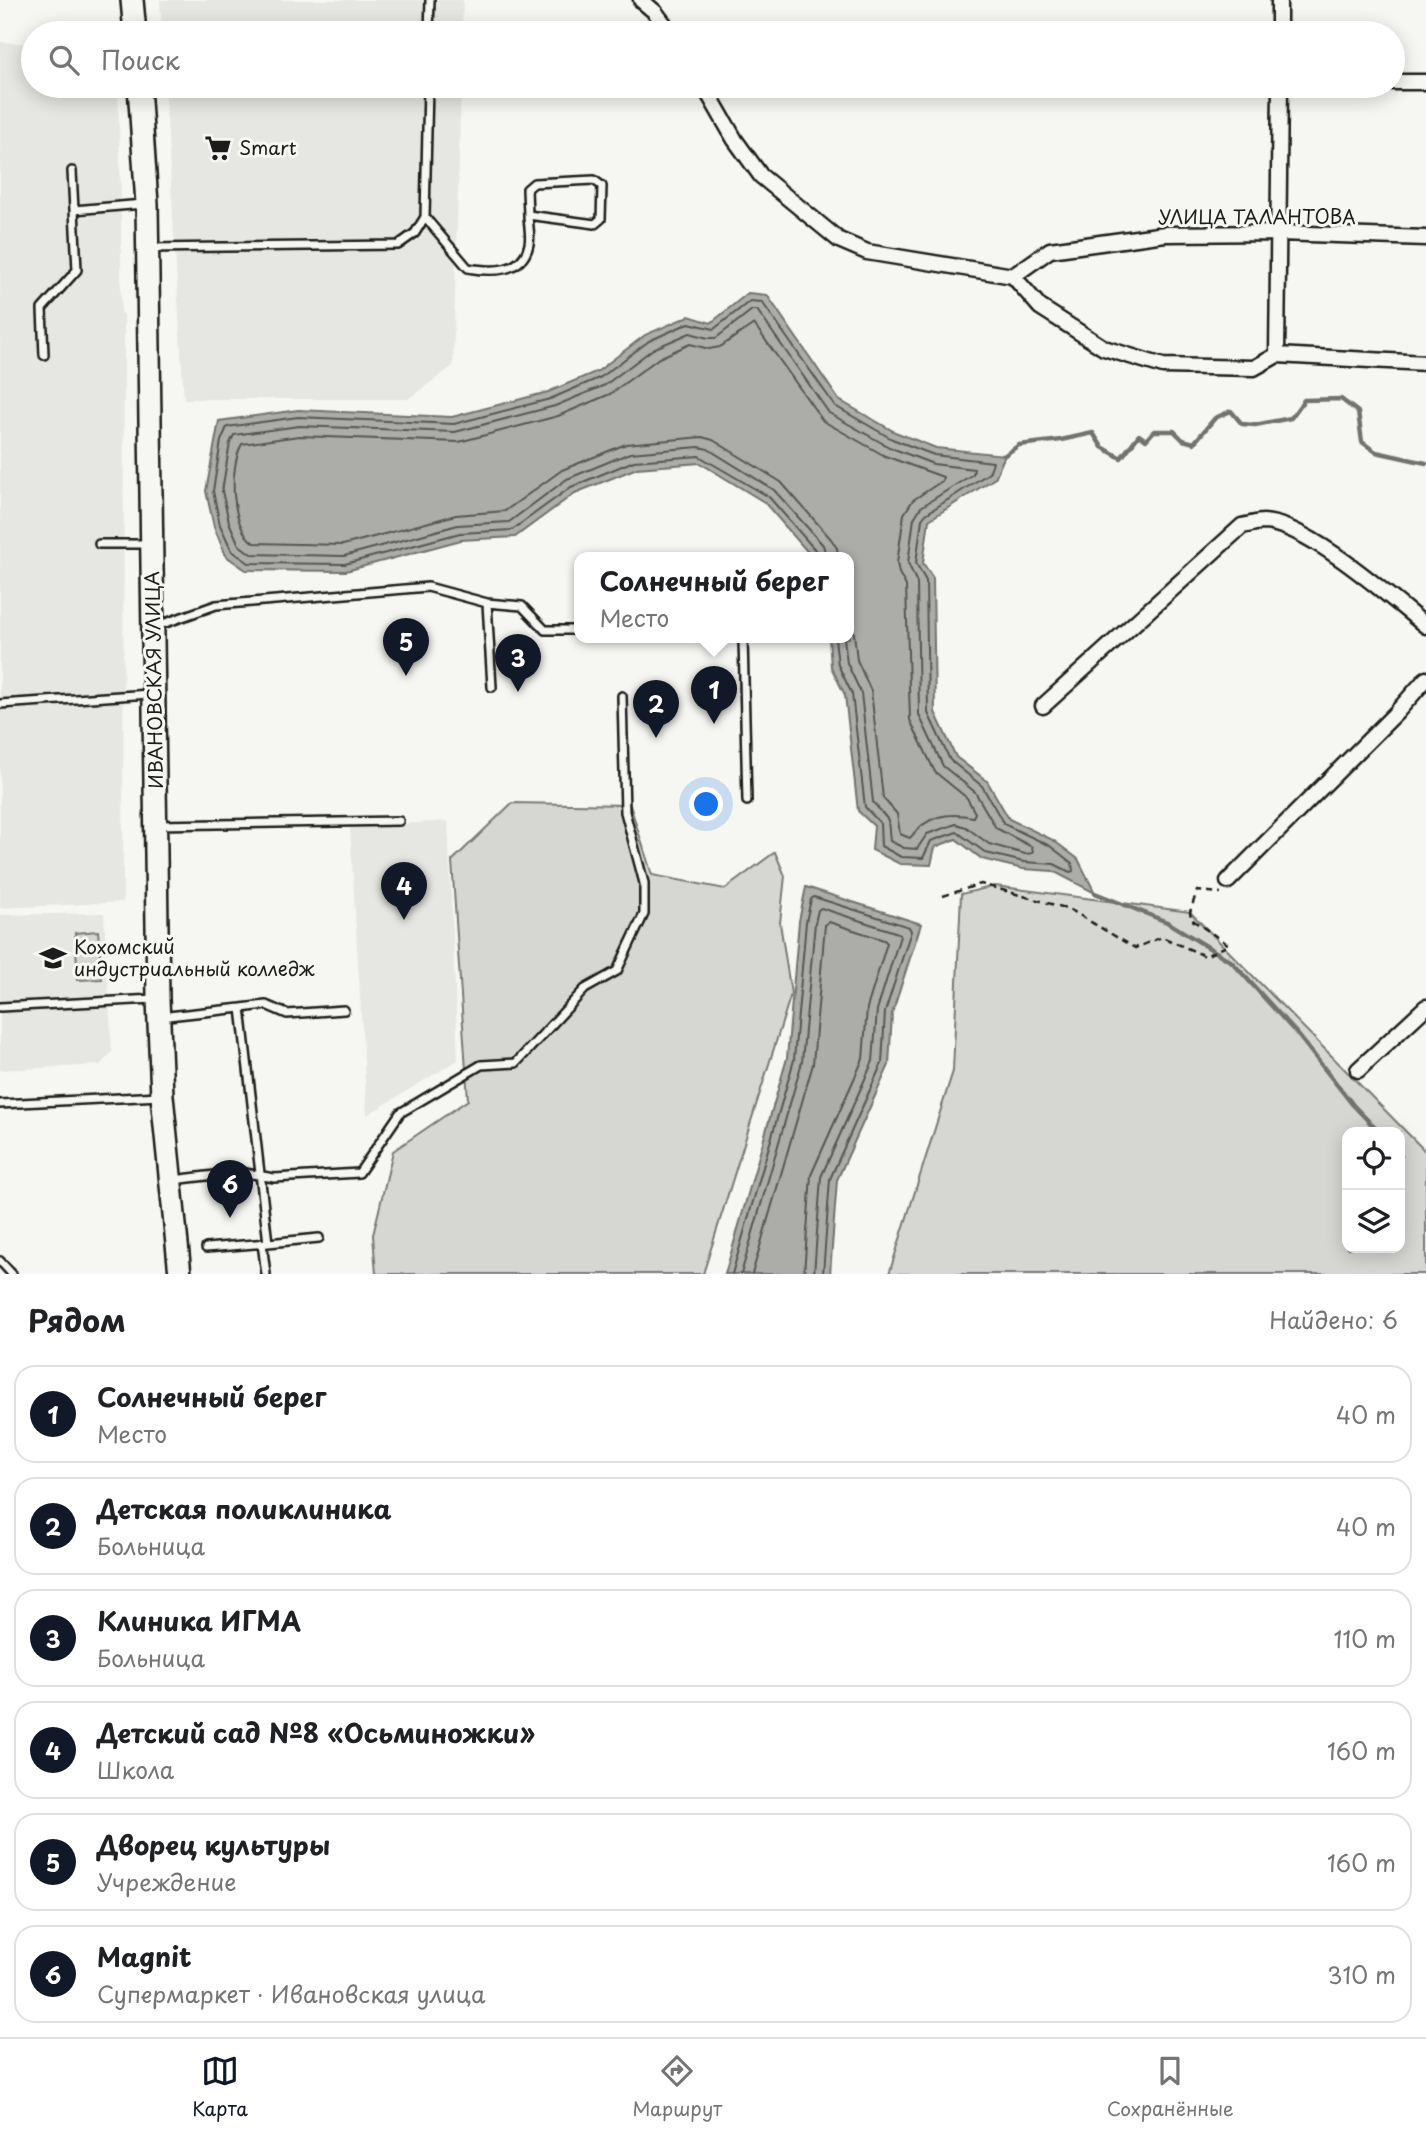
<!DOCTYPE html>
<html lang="ru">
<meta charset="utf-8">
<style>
:root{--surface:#fff;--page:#f2f2f2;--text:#202124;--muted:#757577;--line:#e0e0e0;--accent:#111827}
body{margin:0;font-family:"Playpen Sans",sans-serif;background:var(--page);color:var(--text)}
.controls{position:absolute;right:21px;bottom:21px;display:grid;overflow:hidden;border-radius:14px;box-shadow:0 4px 18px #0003}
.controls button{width:63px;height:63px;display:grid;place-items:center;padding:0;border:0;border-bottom:2px solid var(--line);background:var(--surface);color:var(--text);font:35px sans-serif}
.you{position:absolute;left:707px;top:805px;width:24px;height:24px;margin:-18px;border:5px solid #fff;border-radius:50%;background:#1a73e8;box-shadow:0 0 0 10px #1a73e833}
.badge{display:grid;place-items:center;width:46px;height:46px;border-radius:50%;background:var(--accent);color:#fff;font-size:23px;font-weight:700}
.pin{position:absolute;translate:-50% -58px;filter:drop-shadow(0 2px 4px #0008)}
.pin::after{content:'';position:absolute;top:37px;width:24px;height:21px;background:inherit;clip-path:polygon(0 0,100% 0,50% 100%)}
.popup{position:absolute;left:574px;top:552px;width:280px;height:91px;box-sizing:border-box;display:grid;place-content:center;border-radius:14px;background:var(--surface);filter:drop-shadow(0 2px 5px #0005);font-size:23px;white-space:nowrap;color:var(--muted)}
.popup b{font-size:26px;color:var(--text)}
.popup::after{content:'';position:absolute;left:50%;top:100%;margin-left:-14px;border:14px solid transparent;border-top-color:var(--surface)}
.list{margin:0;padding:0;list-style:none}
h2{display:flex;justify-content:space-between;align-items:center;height:91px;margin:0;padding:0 28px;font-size:30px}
h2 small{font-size:23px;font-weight:400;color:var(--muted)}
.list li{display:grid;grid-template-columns:46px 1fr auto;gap:21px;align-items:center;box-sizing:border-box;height:98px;margin:0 14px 14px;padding:0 14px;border:2px solid var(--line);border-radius:21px}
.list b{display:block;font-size:26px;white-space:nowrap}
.list p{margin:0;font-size:23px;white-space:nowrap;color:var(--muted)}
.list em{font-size:23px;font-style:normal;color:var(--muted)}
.icon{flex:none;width:38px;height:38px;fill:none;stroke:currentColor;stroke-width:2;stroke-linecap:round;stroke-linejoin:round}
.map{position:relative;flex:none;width:1426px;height:1274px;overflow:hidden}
.search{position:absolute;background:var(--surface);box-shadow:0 4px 18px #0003;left:21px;right:21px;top:21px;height:77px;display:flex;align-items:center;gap:18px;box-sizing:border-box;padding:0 24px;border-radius:38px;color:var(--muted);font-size:26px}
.sheet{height:763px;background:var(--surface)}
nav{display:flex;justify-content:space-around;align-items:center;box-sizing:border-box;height:98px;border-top:2px solid var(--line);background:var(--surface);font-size:19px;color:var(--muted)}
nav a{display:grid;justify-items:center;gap:4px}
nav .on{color:var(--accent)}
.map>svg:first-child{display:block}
.built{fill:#e6e6e2}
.green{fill:#d6d6d2;stroke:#797977;stroke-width:2;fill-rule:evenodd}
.water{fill:#acaca9;stroke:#727271;stroke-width:2}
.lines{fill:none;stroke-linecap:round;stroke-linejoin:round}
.shore{stroke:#565654;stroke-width:2}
.stream{stroke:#727271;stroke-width:4.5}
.service-casing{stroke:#1c1c1c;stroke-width:12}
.minor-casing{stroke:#1c1c1c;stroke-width:19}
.primary-casing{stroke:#1c1c1c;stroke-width:26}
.path{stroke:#1c1c1c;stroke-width:2.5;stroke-dasharray:7 5;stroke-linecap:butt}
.service{stroke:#f6f6f2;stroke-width:7}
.minor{stroke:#f6f6f2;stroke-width:14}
.primary{stroke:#f6f6f2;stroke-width:21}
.labels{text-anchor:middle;stroke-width:6;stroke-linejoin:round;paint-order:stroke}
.poi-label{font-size:19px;fill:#1c1c1c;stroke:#f6f6f2;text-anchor:start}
.street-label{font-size:19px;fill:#1c1c1c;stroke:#f6f6f2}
</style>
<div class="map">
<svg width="1426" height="1274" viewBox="0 0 1426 1274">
<rect width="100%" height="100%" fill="#f6f6f2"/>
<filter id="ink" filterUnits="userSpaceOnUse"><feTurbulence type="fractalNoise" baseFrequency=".0143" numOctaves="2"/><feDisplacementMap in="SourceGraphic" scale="14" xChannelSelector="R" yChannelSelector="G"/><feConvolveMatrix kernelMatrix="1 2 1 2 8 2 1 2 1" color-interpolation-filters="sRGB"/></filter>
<g filter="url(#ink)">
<path class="built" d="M160 0H463L462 33H162Z
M0 42 33 44V86H118L121 206V313L124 314 123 902 0 908Z
M165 86H461L453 366 408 399H184Z
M448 821 458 1060 367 1115 350 827Z
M104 913 112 1052 100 1065 0 1070V915Z"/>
<path class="green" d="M512 803 630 805 652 875 725 889 775 852 785 876 780 923 791 994 703 1274H376L373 1235 393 1151 468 1100 452 861Z
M995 886 1190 912 1426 1152V1274H889L953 1071 961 894ZM1400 1132V1248H1347V1132Z
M98 931 102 979 78 980 75 933Z"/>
<path class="water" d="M748 293 767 295 839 400 895 432 936 448 1005 455 995 478 929 520 923 563 933 578 935 712 956 757 987 781 1009 819 1053 840 1078 859 1095 893 1053 871 1023 869 982 859 956 839 935 847 931 865 900 864 872 850 874 826 858 811 845 695 831 667 829 638H849V558H813L764 502 700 463 637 468 575 493 515 537 461 540 346 571 246 570 226 556 214 527 206 491 219 421 298 410 452 417 548 392 598 371 645 335 689 316 711 323Z
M806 887 921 924 892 1014 889 1065 837 1180 830 1274H725L787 1058 799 921Z"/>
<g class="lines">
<path class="shore" d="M818 558 816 551 769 497 699 456 634 461 571 487 512 530 460 533 345 564 249 563 232 551 220 525 213 491 221 441 227 427 298 417 454 424 550 399 601 377 649 341 689 323 714 329 750 301 762 302 835 406 892 439 934 455 993 462 989 473 926 514 922 519 916 563 926 581 928 713 950 760 982 786 1004 824 1050 846 1072 863 1073 871 1070 872 1054 864 1024 862 986 853 957 832 931 841 923 858 901 857 881 846 880 823 865 807 852 694 838 665 835 638
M827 558 823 545 774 490 708 449 699 447 630 453 567 479 509 522 458 525 344 556 251 554 239 545 229 522 222 491 230 443 234 435 299 426 455 432 555 406 605 385 653 349 690 333 708 338H716L752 310H757L829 413 889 447 933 464 974 469 973 474 921 507 914 518 908 563 917 583 919 715 943 766 975 792 996 828 1032 847 1033 853 1025 854 989 844 966 827 956 824 927 834 917 849 904 848 890 841 888 820 873 802 861 693 847 663 844 638
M838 558 837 548 831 539 781 482 713 440 702 437 626 444 562 470 505 511 456 515 343 545 254 543C230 527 229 467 242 444L299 436 459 442 558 416 610 394 659 358 690 344 709 349 720 347 754 324 823 421 885 456 943 477 942 481 913 500 904 514 897 563 899 573 906 586 910 720 935 772 967 798 975 813 973 817C948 812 927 815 910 838L900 834 897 814 883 798 871 691 857 660 854 633 849 623
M732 1274 794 1060 806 922 811 899 814 897 909 927 911 931 885 1012 882 1063 830 1179 823 1274
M741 1274 802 1062 815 923 818 910 821 908 898 933 900 936 877 1010 873 1061 821 1177 814 1274
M752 1274 813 1064 825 925 829 922 884 940 887 943 867 1008 863 1059 811 1175 804 1274"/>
<path class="stream" d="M1005 455 1019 445 1061 440 1093 433 1102 447 1121 458 1139 435 1146 440 1154 431H1174L1183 440 1194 443 1215 418 1231 411 1242 424 1255 425 1291 418 1304 400 1341 399 1358 412 1362 442 1376 452 1426 463
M1095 893 1167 922 1232 962 1298 1035 1353 1105 1379 1132
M1400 1154 1401 1156"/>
<g class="service-casing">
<path id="service" d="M429 33 430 0
M72 171 74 210 143 204
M425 217 468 268C491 272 523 274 529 244 531 235 528 224 528 215L595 224 601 219 602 186 594 180 534 183 527 189 528 215
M149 248 398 245 415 233 425 217 428 86
M44 355 42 309 77 270 74 210
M99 544H148
M487 603 492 687
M157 626 216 605 428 587 487 603 522 606 545 630H579
M743 638 747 801
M0 704 150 694
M156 825 399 821
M0 1007 154 999
M159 1017 241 1008
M0 1104 160 1096
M173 1180 240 1172 274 1178 359 1173 400 1113 481 1065 516 1063 585 989 617 971 644 914V883L625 812 622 696
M319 1238 268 1243 241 1008 266 1005 287 1014 344 1010
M262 1243 266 1274
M206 1248 268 1243
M0 1261 12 1274"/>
</g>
<g class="minor-casing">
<path id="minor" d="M641 0 655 12 671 33
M1279 0V33
M1393 82H1426
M704 86 735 140 761 176 839 240 867 252 1013 276 1040 307 1104 348 1163 366 1254 368 1277 355 1426 363
M1013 276 1050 250 1165 234 1279 233 1426 238
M1277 355 1280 86
M1043 706 1242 526C1249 525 1257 522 1263 522 1307 523 1391 598 1426 626
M1228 881 1396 713 1426 679
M1358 1070 1426 1007"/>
</g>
<g class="primary-casing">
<path id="primary" d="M132 0 135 33
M139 86 147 204 158 999 162 1096 180 1274"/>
</g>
<path class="path" d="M943 896 981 884 1069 909 1135 948 1162 937 1205 956 1229 945 1191 919 1190 912 1197 891 1221 893"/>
<use href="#service" class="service"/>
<use href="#minor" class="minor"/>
<use href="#primary" class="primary"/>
</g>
</g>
<defs>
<g id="supermarket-bare" transform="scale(2.1)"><path d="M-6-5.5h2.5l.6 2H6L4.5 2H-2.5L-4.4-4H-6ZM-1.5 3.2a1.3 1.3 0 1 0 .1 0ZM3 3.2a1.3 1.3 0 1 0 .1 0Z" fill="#1c1c1c" stroke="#f6f6f2" stroke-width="2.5" paint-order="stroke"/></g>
<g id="university-bare" transform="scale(2.1)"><path d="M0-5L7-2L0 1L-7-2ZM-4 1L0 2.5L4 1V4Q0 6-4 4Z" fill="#1c1c1c" stroke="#f6f6f2" stroke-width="2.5" paint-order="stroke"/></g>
</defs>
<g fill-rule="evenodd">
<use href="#supermarket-bare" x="218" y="148"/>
<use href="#university-bare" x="53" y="958"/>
</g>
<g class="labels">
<g class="poi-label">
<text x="239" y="155">Smart</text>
<text x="74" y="954">Кохомский<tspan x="74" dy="22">индустриальный колледж</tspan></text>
</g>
<g class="street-label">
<text x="1257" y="224">УЛИЦА ТАЛАНТОВА</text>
<text transform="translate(154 680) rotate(-91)" y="7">ИВАНОВСКАЯ УЛИЦА</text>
</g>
</g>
</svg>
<div class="controls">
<button><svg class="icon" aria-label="locate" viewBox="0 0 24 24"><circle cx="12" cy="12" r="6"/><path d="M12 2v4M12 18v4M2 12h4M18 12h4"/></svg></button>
<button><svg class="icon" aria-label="layers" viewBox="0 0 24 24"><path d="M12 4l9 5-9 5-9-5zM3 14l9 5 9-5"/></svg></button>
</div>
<div class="you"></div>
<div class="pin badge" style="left:714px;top:724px">1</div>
<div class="popup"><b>Солнечный берег</b>Место</div>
<div class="pin badge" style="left:656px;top:738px">2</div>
<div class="pin badge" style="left:518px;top:692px">3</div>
<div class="pin badge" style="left:404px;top:920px">4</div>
<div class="pin badge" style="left:406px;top:676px">5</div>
<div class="pin badge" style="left:230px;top:1218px">6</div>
<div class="search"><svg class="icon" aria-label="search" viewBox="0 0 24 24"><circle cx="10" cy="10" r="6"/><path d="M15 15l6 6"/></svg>Поиск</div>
</div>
<section class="sheet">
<h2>Рядом<small>Найдено: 6</small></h2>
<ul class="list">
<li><span class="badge">1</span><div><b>Солнечный берег</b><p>Место</p></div><em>40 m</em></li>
<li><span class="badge">2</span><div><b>Детская поликлиника</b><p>Больница</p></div><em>40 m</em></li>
<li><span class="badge">3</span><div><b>Клиника ИГМА</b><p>Больница</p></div><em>110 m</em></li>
<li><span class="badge">4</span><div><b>Детский сад №8 «Осьминожки»</b><p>Школа</p></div><em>160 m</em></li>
<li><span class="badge">5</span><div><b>Дворец культуры</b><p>Учреждение</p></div><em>160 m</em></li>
<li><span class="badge">6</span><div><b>Magnit</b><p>Супермаркет · Ивановская улица</p></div><em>310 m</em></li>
</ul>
</section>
<nav>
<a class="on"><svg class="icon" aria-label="map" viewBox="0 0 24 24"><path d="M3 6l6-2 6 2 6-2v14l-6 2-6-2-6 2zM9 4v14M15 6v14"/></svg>Карта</a>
<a><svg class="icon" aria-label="directions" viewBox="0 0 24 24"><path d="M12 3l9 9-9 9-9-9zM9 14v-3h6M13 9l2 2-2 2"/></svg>Маршрут</a>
<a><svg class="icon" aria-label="saved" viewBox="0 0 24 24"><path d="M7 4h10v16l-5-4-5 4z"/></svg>Сохранённые</a>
</nav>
